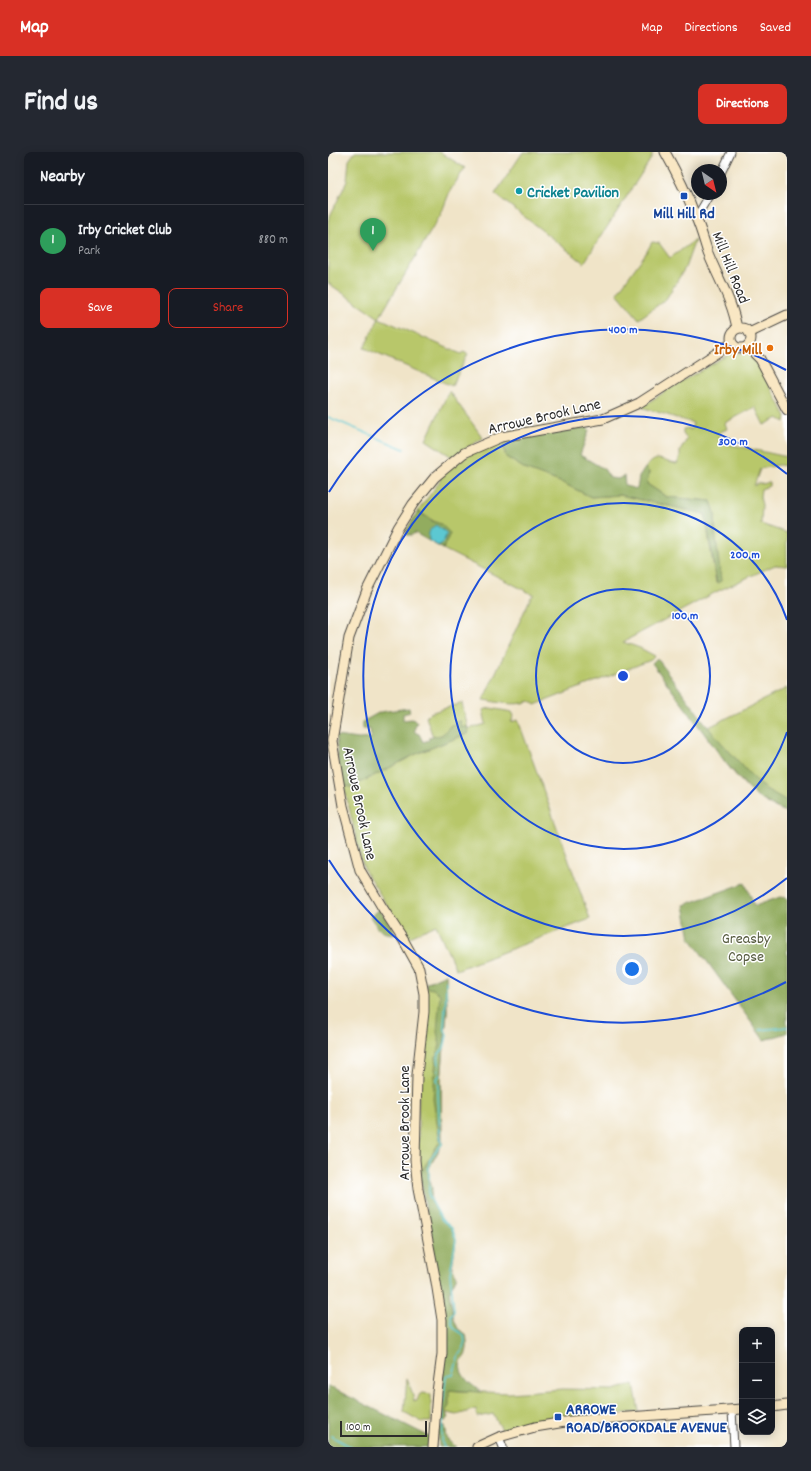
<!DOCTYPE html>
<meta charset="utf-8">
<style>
:root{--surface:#171b24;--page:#242831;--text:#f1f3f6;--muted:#9ea1a6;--line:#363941;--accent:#d93025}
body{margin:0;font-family:Dekko,sans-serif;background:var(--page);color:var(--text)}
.controls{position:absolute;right:12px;bottom:12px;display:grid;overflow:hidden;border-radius:8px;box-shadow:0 2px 10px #0003}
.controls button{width:36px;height:36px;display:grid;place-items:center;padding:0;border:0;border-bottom:1px solid var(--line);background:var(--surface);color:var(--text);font:20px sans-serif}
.compass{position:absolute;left:363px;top:12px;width:36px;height:36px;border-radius:50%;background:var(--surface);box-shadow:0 2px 10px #0003;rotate:145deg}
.scale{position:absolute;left:12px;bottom:10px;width:87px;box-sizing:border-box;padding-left:4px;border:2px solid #2b2b2b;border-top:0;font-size:11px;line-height:14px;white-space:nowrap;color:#2b2b2b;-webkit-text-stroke:3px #fff;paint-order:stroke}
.you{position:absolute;left:304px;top:817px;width:14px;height:14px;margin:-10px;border:3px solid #fff;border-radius:50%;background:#1a73e8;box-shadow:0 0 0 6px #1a73e833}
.badge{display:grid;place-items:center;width:26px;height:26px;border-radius:50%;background:var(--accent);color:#fff;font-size:13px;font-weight:700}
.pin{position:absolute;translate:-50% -33px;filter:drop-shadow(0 1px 2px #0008)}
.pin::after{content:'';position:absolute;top:21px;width:14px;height:12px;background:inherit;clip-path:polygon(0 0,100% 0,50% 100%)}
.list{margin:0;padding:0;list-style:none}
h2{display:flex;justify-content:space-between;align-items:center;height:52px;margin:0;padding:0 16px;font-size:17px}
h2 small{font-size:13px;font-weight:400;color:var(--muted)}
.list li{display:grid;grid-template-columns:26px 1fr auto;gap:12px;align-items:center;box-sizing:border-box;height:72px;padding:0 16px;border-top:1px solid var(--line)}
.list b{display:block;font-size:15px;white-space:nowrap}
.list p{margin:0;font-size:13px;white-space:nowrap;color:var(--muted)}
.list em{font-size:13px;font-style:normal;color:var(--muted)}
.actions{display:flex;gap:8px;padding:12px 16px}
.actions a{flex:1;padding:9px 0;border:1px solid var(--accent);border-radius:8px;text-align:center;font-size:14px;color:var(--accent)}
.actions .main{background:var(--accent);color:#fff}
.icon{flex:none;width:22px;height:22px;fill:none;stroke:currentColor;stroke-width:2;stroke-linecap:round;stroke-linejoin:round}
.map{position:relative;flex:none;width:459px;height:1295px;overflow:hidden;border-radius:8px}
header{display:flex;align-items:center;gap:24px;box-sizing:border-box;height:56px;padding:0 20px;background:var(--accent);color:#fff}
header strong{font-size:19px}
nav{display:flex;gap:22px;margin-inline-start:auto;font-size:14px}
.intro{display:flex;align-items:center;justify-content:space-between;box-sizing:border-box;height:96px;padding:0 24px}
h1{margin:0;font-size:28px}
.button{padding:10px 18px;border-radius:8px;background:var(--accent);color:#fff;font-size:14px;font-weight:700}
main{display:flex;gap:24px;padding:0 24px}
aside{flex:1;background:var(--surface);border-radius:8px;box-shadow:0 2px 10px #0003}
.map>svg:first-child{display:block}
.green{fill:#b8c76a;stroke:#72794a}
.forest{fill:#92ac5e;stroke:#5e6c44}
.water{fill:#5bc8d2;stroke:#437a7e}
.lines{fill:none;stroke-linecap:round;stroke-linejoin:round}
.stream{stroke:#5bc8d2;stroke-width:1.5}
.street-casing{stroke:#494743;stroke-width:9}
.secondary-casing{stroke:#494743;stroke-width:11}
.street{stroke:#fff;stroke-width:7}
.secondary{stroke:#f9e7c3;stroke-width:9}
.ring{fill:none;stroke:#1d4ed8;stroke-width:2}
.culture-dot{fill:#0f9aa8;stroke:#fff;stroke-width:1.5}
.transit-dot{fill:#1a4fb4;stroke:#fff;stroke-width:1.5}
.food-dot{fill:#e8710a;stroke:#fff;stroke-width:1.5}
.labels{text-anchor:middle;stroke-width:3;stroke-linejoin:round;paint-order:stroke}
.culture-label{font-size:16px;font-weight:bold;fill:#0d838f;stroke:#fff;text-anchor:start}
.transit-label{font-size:16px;font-weight:bold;fill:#164399;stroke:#fff}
.street-label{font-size:16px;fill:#2b2b2b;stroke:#fff}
.food-label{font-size:16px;font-weight:bold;fill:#c56008;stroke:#fff;text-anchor:end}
.park-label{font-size:16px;fill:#555a3e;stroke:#fff}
.centre{fill:#1d4ed8;stroke:#fff;stroke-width:2}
.ring-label{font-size:12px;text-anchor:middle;font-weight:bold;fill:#1d4ed8;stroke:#fff;stroke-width:3;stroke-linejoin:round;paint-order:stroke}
</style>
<header>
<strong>Map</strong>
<nav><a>Map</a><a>Directions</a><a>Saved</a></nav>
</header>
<div class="intro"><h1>Find us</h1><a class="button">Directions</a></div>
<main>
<aside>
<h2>Nearby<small></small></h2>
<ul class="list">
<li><span class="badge" style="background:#2e9e5b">1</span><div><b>Irby Cricket Club</b><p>Park</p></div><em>880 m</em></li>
</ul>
<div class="actions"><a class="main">Save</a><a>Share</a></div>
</aside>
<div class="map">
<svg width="459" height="1295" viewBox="0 0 459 1295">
<rect width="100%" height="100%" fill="#fff"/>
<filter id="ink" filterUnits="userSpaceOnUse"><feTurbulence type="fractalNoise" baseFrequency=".025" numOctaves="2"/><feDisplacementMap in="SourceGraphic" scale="8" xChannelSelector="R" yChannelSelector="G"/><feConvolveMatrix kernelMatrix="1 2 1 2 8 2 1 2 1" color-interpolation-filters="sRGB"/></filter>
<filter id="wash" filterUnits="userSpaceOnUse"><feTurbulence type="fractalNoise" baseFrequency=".012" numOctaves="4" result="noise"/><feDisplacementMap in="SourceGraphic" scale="16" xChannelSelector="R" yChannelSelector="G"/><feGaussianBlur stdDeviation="0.9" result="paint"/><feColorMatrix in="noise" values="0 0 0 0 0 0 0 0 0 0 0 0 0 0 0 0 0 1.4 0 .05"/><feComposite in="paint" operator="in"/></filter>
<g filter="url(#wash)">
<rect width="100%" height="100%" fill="#f0e4c8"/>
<path class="green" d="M27 0H112L137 16 122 39 113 62 51 166 133 202 135 200 140 202 124 234 36 196 51 166 0 131V68L19 29 21 8Z
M195 0H324V5L256 111 167 42Z
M367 88 357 116 338 147 311 167 289 141 318 101 324 90 331 91 342 106Z
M403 201H421L430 212 458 264 457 270 450 266 436 273 427 255 397 271 399 277 392 280 391 285 401 290 400 292 459 305V314L451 313 432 317 426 334 430 331 435 332 441 330V334L433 337 432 345 434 353 433 372 459 381V414L447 413 390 439 295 490 312 496 327 504 323 508 207 553 202 549C187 555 170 550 155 548L203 445 206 443 115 397 122 381C113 372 101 367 90 359L112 329V324L137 304 174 289 178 305 199 318 235 331 263 345 292 343 377 362 388 431 387 361 383 349 339 345 319 332 321 320 317 316C331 300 333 310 349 312L352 305V299L359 287 355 282V277L360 276 363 278 365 271 313 255 349 232Z
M121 239 155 286 124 305 98 288Z
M459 536V660C420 648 396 609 375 578Z
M134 551 140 577 158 572 155 558 162 556 184 560 186 564 183 570 190 568 262 767 128 818 108 773 80 786 37 719 33 707 16 634 24 635 88 602 141 581 134 575 132 569 122 574 114 583 105 585 98 565 102 561Z
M118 822 119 860 113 929 114 992 101 1016V1026L93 1031C86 965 94 897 98 831Z
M79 1227 84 1240 86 1249H89L91 1243 94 1241 103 1242V1270H94L76 1260Z
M306 1232 311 1260 219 1268 176 1281 165 1262 149 1265 148 1257 129 1263 111 1259 113 1237 130 1239 181 1241 235 1237 286 1238Z"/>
<path class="forest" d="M259 275 261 278 252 303 276 317 282 326 290 327 296 324 297 334 309 337 311 325 317 316 321 320 319 332 339 345 383 349 387 361V377L393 429 389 431 377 362 292 343 263 345 235 331 199 318 178 305 174 289Z
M90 359 104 369 113 372 122 381 115 397 87 381 84 383H79L78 379Z
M329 506 383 579 420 620 436 636 459 649V661L429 645 398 611 324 511Z
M81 556 82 560 75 562V568L84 567 89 570 86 578 88 581 91 582 95 590 101 588V585L114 583 122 574 132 568 134 575H139L141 581 88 602 24 635 16 634 10 609 8 584 31 587 43 586 42 577H34V570L52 560Z
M417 731 427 754 452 745 459 746V881L436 888 362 786 356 753Z
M52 757 68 782C51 782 51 777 42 765Z
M118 822 119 860 113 929 114 992 101 1016V1026L104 1036 103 1048 114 1068 124 1076 128 1088 124 1116 129 1124 121 1140 126 1167 130 1177 138 1182C139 1187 140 1195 138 1201 138 1204 135 1206 133 1209 129 1223 144 1233 153 1240L121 1238V1254L117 1260 121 1265 118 1269 114 1268 111 1264 118 1186 92 1022 112 989 105 947 108 905 112 893 109 880 112 842 105 837 99 836 98 831Z
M0 1234 102 1285 108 1295H0Z
M114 1273 117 1274 119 1286 128 1295H111L110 1281Z"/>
<path class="water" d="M108 373 119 381 115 391 110 394 101 389C100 381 101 377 108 373Z"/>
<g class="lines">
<path class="stream" d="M0 265 76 297
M432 878 459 875
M3 1284 23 1295
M116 1295 114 1291 116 1243 118 1224 125 1223 131 1202 134 1199 137 1193 136 1183 127 1177 124 1172 123 1164 126 1159 122 1122 128 1088 124 1076 114 1068 101 1044V1016L102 1007 114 992 112 982 110 940 111 933 109 927 112 922 110 920 111 913 110 903 116 896 119 883 116 875 118 845V829"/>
</g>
</g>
<g filter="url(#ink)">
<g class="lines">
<g class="street-casing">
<path id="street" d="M393 21 403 0
M368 66 382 42
M404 1258 406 1295
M171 1285 175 1295"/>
</g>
<g class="secondary-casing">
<path id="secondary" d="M337 0C349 21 360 44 368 66 373 77 376 89 380 101 390 126 405 150 409 177
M403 186a10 10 0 1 1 20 0a10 10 0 1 1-20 0Z
M421 181 459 163
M419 194 432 207 459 258
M444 1255 459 1253
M105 1295 109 1240 114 1202V1168L108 1130 90 1037 87 1008 89 923 96 860V842L91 816 76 789 54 755 32 718 15 654 4 589 21 486 39 438 70 376 85 352 107 325 136 301 173 285 275 267 311 251 404 191
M149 1295 171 1285 207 1275 243 1269 414 1257"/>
</g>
<use href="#street" class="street"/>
<use href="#secondary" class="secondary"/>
</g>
</g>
<g class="ring">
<circle cx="295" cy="524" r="87"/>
<path d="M459 580A173 173 0 1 1 459 468"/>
<path d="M459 726A260 260 0 1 1 459 322"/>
<path d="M458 830A347 347 0 0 1 1 708M1 340A347 347 0 0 1 458 218"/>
</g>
<circle class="culture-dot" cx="191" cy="39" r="4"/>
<g class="transit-dot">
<rect x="352" y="40" width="8" height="8" rx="2"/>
<rect x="226" y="1261" width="8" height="8" rx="2"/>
</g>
<circle class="food-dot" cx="442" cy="196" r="4"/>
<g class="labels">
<g class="culture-label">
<text x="199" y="45">Cricket Pavilion</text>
</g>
<g class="transit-label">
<text x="356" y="66">Mill Hill Rd</text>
<text x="238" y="1262" text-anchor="start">ARROWE<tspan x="238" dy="18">ROAD/BROOKDALE AVENUE</tspan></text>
</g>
<g class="street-label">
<text transform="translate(404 115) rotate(68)" y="6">Mill Hill Road</text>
<text transform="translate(216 263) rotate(-13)" y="6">Arrowe Brook Lane</text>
<text transform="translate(33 651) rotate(78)" y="6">Arrowe Brook Lane</text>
<text transform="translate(75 971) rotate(-90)" y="6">Arrowe Brook Lane</text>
</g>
<g class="food-label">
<text x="434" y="202">Irby Mill</text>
</g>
<g class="park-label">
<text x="418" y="791">Greasby<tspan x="418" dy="18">Copse</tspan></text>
</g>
</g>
<circle cx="295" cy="524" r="6" class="centre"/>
<g class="ring-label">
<text x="295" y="181">400 m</text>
<text x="405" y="293">300 m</text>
<text x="417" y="406">200 m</text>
<text x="357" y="467">100 m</text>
</g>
</svg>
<div class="controls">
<button>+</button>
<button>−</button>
<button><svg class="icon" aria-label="layers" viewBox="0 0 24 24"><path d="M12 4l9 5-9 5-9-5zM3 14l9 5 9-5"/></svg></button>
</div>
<svg class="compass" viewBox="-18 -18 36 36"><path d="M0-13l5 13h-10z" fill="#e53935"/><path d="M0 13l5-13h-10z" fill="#9ea1a6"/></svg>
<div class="scale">100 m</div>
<div class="you"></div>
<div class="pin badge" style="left:45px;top:99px;background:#2e9e5b">1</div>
</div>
</main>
